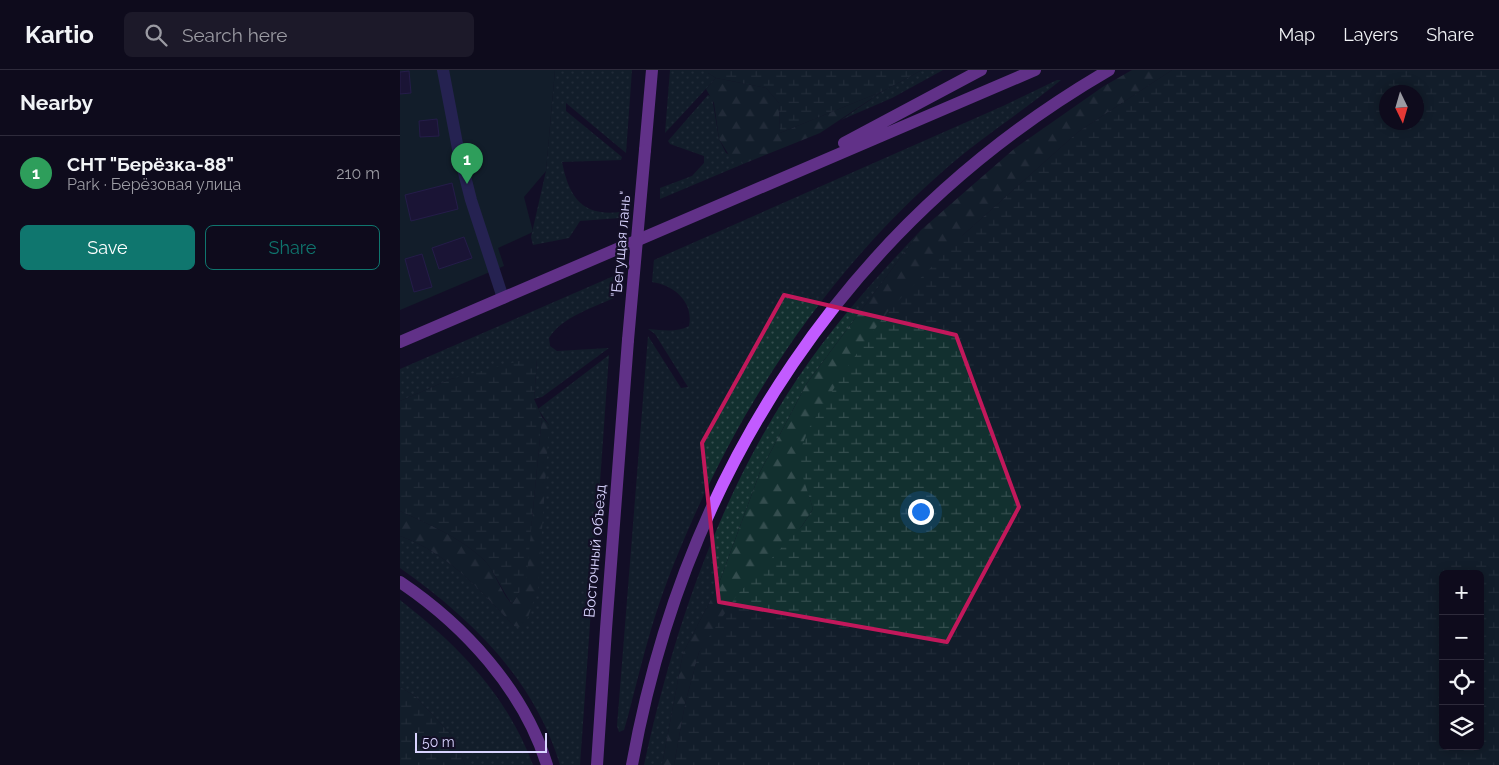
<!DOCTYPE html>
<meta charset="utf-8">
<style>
:root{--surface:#0e0b1c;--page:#1c1929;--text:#f1f3f6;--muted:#9b9ba3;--line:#2e2b3b;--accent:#0f766e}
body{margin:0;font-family:Raleway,sans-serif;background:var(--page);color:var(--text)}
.controls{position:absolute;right:15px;bottom:15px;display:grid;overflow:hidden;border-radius:8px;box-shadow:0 2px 12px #0003}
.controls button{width:45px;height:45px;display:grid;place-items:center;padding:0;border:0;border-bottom:1px solid var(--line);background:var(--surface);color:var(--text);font:25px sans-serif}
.compass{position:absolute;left:979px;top:15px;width:45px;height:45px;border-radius:50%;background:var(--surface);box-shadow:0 2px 12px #0003;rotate:175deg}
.scale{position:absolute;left:15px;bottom:12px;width:132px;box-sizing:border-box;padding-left:5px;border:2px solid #d9d4ff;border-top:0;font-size:14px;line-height:18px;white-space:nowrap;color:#d9d4ff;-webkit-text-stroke:4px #130f26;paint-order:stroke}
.you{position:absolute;left:520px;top:441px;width:18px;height:18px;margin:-12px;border:4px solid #fff;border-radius:50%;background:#1a73e8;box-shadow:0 0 0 8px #1a73e833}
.badge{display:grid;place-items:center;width:32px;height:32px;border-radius:50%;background:var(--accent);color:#fff;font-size:16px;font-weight:700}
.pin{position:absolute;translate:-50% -41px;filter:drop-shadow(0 1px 2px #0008)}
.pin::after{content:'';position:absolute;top:26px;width:18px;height:15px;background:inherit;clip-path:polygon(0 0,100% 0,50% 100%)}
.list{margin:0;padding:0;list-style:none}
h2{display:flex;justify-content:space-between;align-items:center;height:65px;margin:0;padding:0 20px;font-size:21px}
h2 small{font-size:16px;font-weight:400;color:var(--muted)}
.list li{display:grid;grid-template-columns:32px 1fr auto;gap:15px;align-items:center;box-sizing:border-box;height:75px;padding:0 20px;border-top:1px solid var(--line)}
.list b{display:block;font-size:19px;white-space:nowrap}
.list p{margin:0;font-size:16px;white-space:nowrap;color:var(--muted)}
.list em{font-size:16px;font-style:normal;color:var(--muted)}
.actions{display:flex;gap:10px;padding:15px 20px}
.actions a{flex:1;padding:11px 0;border:1px solid var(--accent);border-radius:8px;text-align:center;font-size:18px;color:var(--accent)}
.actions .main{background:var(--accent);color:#fff}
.icon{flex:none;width:28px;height:28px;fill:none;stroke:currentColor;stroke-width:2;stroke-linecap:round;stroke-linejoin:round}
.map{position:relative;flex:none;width:1099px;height:695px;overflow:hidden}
header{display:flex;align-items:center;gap:30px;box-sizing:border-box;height:70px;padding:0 25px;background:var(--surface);border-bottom:1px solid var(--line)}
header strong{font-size:24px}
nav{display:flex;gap:28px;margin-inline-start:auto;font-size:18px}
.search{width:350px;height:45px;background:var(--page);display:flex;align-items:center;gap:12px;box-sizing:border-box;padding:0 18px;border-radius:8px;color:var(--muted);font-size:19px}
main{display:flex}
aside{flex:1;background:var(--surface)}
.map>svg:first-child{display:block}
.grass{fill:url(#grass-dots)}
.forest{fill:url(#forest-firs)}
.wetland{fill:url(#wetland-marsh);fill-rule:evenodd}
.garden{fill:#12302f}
.building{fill:#241b47;stroke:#3b2d73}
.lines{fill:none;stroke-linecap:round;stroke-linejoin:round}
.minor{stroke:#3d3a85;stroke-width:12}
.primary{stroke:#c25bff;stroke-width:12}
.primary-bridge{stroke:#c25bff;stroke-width:12}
.marked{fill:none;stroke:#c2185b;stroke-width:4;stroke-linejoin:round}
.labels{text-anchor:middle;stroke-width:4.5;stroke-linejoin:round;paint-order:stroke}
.street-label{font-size:15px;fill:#d9d4ff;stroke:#130f26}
</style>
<header>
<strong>Kartio</strong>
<div class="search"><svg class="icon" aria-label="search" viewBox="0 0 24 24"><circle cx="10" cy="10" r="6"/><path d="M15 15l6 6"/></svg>Search here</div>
<nav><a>Map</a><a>Layers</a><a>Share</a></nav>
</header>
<main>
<aside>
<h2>Nearby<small></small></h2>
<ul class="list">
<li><span class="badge" style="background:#2e9e5b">1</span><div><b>СНТ &quot;Берёзка-88&quot;</b><p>Park · Берёзовая улица</p></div><em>210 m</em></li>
</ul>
<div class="actions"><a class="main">Save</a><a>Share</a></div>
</aside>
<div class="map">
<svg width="1099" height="695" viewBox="0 0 1099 695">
<defs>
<pattern id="grass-dots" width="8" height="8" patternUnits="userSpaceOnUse" patternTransform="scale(1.25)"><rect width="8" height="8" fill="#12302f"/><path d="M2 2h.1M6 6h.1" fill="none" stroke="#344d4e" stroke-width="1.8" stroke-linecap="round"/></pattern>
<pattern id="forest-firs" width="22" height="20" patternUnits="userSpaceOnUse" patternTransform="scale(1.25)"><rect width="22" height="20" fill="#12302f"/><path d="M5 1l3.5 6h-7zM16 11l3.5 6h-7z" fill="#344d4e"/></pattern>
<pattern id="wetland-marsh" width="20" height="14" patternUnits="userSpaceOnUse" patternTransform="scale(1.25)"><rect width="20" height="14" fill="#12302f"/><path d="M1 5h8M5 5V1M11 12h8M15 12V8" fill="none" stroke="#344d4e"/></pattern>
</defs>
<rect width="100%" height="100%" fill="#130f26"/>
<path class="grass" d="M155 0H232L226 83 166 33V41L222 87 221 90 162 92C169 127 182 147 221 142L220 148 180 151 169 168 133 175 131 167 146 101Z
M270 0H308V3L316 8 265 63Z
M522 0H543L492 28 441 50 483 21Z
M657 10H661C622 42 579 69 542 102 417 212 327 355 268 509 251 553 240 600 228 646L224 660 219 662 217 656 248 266 281 318 288 317 255 264 248 259C263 260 276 263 289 256 294 232 274 215 252 212L254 190 603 36Z
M308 25 312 27 319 69 326 83 342 90 343 94 260 129V118L292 106 304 93V86L270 74 268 71Z
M521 160 407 313 360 402 318 516 283 583 262 695H244C275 552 325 409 411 289 444 243 482 201 521 160Z
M216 205 214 228C192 238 162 247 149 268L150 276 157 281 209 278 142 327 134 329 137 290 51 309 0 331V299Z
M209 285 180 695H160C135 610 71 548 0 498V466C48 483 80 520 114 556L149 355 138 339Z
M0 530C58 575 107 625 133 695H65L56 670 15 626 0 617Z"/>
<path class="forest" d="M732 0H772L678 62 563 165 407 418 413 439 402 456 299 582 285 634 274 695H262L283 583 318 516 360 402 407 313 521 160 614 79 704 16Z
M316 8 366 18 379 33 380 63 483 21 420 63 343 94 342 90H332L319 69 314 33 306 19Z
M142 347 149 355 138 519 124 558 114 556C80 520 48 483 0 466V441C28 454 61 468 83 489 95 500 100 522 112 534L126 512Z"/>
<path class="wetland" d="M308 0H522L483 21 380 63 379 33 366 18 316 8 308 3Z
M772 0H1099V695H274L285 634 299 582 337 525 402 456 413 439 397 388 409 358 450 293 489 240 563 165 678 62ZM1016 22V52H986V22ZM1043 504H1080V676H1043Z
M127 289H137L134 329 142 347 126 512 112 534C103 522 92 497 83 489 61 468 28 454 0 441V331L51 309Z
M0 617 15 626 56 670 65 695H0Z"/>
<path class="garden" d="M0 0H155L146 101 124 127 133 162 98 178 104 196 0 240Z"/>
<path class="building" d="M9 1 11 23 0 24V2Z
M37 49 39 66 20 67 19 51Z
M52 113 58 139 11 151 5 125Z
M64 167 72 188 39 199 32 178Z
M22 184 32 217 14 222 5 189Z"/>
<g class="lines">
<path class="minor" d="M43 0 58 79 71 130 103 228"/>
<path class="primary" d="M444 73 581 0
M245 80 252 0
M0 272 635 0
M0 512C64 555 124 620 147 695
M197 695 206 559 228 270
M232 695C285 400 449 151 709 0"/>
<path class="primary-bridge" d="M228 270 245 80"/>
</g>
<path d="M0 0H1099V695H0ZM384 225 556 265 619 437 547 572 319 532 302 373Z" fill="#130f26" fill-opacity=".55" fill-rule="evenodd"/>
<path class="marked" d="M384 225 556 265 619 437 547 572 319 532 302 373Z"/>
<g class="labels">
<g class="street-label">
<text transform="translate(221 174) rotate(-85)" y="5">"Бегущая лань"</text>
<text transform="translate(195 481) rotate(-85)" y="5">Восточный объезд</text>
</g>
</g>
</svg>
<div class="controls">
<button>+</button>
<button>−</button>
<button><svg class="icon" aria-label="locate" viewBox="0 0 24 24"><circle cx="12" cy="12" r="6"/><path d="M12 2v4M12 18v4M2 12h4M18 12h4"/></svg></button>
<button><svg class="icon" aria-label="layers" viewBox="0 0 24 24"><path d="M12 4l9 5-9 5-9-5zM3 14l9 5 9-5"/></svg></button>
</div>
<svg class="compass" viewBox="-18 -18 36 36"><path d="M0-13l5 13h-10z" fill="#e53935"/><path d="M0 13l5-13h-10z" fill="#9b9ba3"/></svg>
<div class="scale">50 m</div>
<div class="you"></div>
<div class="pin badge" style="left:67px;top:114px;background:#2e9e5b">1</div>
</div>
</main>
